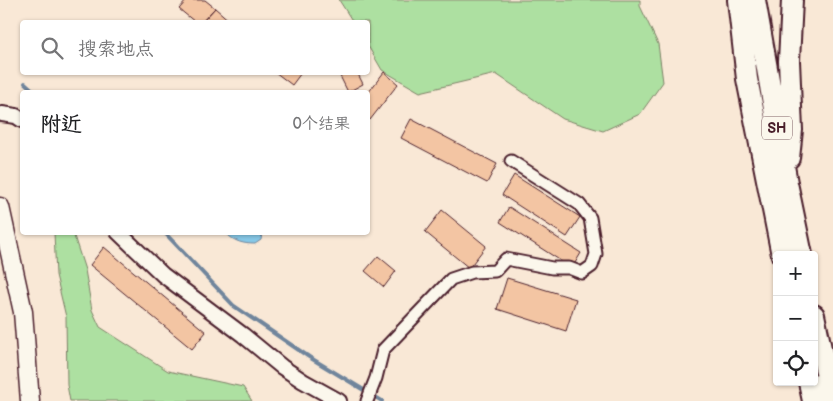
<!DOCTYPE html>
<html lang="zh">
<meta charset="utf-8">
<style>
:root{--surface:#fff;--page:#f2f2f2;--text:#202124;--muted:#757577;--line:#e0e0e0}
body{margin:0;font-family:"Balsamiq Sans","LXGW WenKai TC",sans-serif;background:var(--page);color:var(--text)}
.controls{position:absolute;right:15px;bottom:15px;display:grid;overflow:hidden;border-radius:5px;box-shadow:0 1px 4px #0004}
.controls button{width:45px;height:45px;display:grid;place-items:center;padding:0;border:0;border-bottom:1px solid var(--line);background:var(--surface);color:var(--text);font:25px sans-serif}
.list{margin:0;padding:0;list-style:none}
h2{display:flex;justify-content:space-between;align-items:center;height:65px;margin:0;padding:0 20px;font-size:21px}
h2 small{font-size:16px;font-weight:400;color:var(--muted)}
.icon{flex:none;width:28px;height:28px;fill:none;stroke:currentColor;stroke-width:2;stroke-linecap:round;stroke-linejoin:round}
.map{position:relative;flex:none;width:833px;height:401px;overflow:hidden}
.search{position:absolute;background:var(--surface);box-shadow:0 1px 4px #0004;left:20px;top:20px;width:350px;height:55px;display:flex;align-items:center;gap:12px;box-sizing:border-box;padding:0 18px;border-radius:5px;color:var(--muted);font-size:19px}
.panel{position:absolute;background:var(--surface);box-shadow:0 1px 4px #0004;left:20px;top:90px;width:350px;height:145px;border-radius:5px}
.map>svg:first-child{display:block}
.green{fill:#ade0a1;stroke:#7c8066}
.water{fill:#87c9e8;stroke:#6f859c}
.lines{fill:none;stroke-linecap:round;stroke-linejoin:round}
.stream{stroke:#6f859c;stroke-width:4}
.building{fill:#f3c5a3;stroke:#4a1f2b}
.minor-casing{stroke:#4a1f2b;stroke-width:15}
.tertiary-casing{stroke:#4a1f2b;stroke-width:18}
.trunk-casing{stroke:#4a1f2b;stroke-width:21}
.motorway-casing{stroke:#4a1f2b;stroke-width:24}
.minor{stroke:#fbf7ec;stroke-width:11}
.tertiary{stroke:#fbf7ec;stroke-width:14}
.trunk{stroke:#fbf7ec;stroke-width:18}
.motorway{stroke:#fbf7ec;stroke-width:20}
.labels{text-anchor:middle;stroke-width:4.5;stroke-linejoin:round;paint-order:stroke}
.shield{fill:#fbf7ec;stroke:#7f6065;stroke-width:1}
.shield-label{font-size:14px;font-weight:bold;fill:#4a1f2b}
</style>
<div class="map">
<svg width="833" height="401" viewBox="0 0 833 401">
<rect width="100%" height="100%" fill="#f9e8d6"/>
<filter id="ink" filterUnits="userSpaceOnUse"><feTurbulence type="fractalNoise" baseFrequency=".02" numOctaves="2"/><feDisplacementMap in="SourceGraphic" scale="10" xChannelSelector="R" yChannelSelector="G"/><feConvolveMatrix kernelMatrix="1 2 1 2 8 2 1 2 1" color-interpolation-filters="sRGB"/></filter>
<g filter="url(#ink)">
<path class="green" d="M339 0H640V6L658 44 663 82 640 114 603 131 563 119 496 74 420 92 382 70 368 46V22H353Z
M54 233H73L85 270 92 310 100 327 168 371 243 387 252 401H70L67 385 66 317 56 275Z"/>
<path class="water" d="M226 233H262L261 240 255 244C244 244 234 242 226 233Z"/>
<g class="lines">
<path class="stream" d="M25 83 35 92
M164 232 234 306 309 357 382 401"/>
</g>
<path class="building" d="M187 0H205L215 8 202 22H195L179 9Z
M215 8 231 22H202Z
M275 72H300L301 73 292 85Z
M338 72H357L363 84 348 92Z
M384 72 398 84 370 120 368 118V93Z
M411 119 497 164 487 183 401 138Z
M514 175 580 217 567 237 502 195Z
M509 207 581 253 572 268 500 222Z
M442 210 486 246 469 268 425 232Z
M104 247 206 332 192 349 90 265Z
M378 256 396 271 384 287 365 271Z
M507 278 576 299 566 331 497 309Z"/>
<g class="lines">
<g class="minor-casing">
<path id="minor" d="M367 401 376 378 383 350 451 279 472 272 495 271 506 259 552 268H569L582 273 592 266 596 254 590 218 579 204 511 161"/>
</g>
<g class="tertiary-casing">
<path id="tertiary" d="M2 114 16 116 22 120
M118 232 163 275 243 335 282 367 303 381 339 401"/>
</g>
<g class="trunk-casing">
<path id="trunk" d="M0 207 23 312 30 401"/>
</g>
<g class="motorway-casing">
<path id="motorway" d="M738 0 747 79 782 255
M755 0 787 183 802 255
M789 158 792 130 789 61 792 0
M814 315 832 401
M809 382 813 401"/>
</g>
<use href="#minor" class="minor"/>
<use href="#tertiary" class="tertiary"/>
<use href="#trunk" class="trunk"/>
<use href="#motorway" class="motorway"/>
</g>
</g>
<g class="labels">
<rect class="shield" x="762" y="116.5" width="30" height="23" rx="4"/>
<g class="shield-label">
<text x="777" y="133">SH</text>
</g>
</g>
</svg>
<div class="controls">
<button>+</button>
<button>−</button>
<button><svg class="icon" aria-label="locate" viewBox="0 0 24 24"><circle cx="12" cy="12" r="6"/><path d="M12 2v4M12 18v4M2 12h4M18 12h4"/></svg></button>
</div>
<div class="search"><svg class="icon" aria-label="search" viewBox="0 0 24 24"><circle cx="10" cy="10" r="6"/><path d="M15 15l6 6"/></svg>搜索地点</div>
<section class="panel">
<h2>附近<small>0个结果</small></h2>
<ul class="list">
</ul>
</section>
</div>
